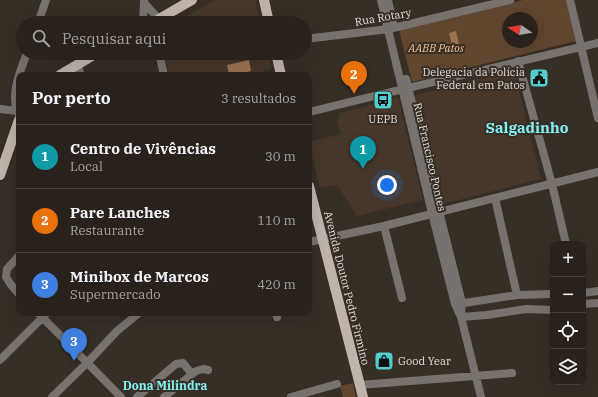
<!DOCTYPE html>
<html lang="pt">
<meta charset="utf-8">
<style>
:root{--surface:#29221c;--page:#352f29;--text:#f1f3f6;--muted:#a5a4a3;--line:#453f3b;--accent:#52cdce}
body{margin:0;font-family:"IBM Plex Serif",serif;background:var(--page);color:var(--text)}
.controls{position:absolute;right:12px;bottom:12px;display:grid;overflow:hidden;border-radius:8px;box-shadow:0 4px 16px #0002}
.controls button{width:36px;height:36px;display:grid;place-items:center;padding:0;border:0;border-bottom:1px solid var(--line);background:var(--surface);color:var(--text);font:20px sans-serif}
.compass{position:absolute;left:502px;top:12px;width:36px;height:36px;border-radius:50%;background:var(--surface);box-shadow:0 4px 16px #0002;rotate:282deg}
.you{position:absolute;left:387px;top:185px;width:14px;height:14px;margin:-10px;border:3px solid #fff;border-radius:50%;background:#1a73e8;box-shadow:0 0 0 6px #1a73e833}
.badge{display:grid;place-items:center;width:26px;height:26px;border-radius:50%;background:var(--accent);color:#fff;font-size:13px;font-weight:700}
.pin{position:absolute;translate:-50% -33px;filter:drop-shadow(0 1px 2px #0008)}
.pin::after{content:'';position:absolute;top:21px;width:14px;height:12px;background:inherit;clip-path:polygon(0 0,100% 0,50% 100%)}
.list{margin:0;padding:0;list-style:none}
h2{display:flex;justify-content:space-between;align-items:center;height:52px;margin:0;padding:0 16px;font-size:17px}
h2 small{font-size:13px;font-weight:400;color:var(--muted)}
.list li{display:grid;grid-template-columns:26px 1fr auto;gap:12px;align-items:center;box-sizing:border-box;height:64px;padding:0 16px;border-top:1px solid var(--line)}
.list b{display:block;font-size:15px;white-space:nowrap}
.list p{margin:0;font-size:13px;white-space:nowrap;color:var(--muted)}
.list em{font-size:13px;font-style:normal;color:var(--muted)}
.icon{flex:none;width:22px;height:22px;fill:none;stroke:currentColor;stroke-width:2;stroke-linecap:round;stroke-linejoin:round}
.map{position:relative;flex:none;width:598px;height:397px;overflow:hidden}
.search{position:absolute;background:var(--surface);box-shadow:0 4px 16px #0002;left:16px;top:16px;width:296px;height:44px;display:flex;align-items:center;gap:10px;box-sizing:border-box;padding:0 14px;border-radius:22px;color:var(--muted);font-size:15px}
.panel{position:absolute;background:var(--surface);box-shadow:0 4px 16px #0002;left:16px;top:72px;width:296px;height:244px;border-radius:8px}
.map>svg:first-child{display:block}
.built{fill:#46372a}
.green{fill:#60462f;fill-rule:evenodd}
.water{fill:#9c7452}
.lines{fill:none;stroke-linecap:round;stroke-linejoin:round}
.minor{stroke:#77726e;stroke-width:8}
.major{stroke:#beb4ac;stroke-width:10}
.labels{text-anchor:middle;stroke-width:4;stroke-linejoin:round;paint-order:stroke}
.street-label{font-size:11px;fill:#e1dad5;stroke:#372e26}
.park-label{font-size:11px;font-style:italic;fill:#f9c69c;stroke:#372e26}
.poi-label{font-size:11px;fill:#e1dad5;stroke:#372e26;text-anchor:end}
.neighbourhood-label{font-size:12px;font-weight:bold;fill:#84f0f1;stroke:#372e26}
.district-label{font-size:15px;font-weight:bold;fill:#84f0f1;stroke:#372e26}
</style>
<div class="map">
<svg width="598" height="397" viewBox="0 0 598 397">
<rect width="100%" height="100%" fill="#372e26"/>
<path class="built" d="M215 0H255L261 23H174Z
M164 53H268L272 69 248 75H170Z
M514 70 541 179 439 205 412 96Z
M398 98 423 200 357 216 337 185 323 188 319 185 309 142 341 134 337 120 340 116 339 113Z"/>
<path class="green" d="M523 0H566L576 41 412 82 399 30ZM508 18H532V42H508Z
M353 383 356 397H343L340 386Z"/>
<path class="water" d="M456 31 460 48 453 50 449 33Z
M249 60 251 71 236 75H229L227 65Z"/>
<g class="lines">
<path class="minor" d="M381 0 432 213 455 304 461 317 481 397
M388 0 394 27
M570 0 598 118
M144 3 159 19
M38 23 46 0
M143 23 144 0
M305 39 389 29 510 0
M78 53 83 61
M159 53 164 75
M518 61 552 184 566 244
M77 64 81 75
M406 79 462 303 461 314
M0 109 17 111
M309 112C405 88 502 66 598 43
M19 115C9 96 20 72 27 53
M495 198 517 295
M384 226 402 298
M309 242 384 226 598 172
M19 256 7 269 6 277 11 285 19 294
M583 293 598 291
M458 304 517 295 553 294
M583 304 598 303
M38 313 121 397
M276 313 277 317
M461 317 487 315 526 309 553 310
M0 360 47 313
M359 385 512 373
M52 397 87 363 117 331 139 313
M137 397 176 364 183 363 192 374
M164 397 196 371 203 369 208 370
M291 397 337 384"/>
<path class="major" d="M264 0 269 23
M152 23 192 0
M276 53 281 75
M60 75 97 53
M0 175 19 120
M309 186 363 397"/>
</g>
<defs>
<g id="civic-square" transform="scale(1)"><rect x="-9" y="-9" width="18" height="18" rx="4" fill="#52cdce" stroke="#372e26"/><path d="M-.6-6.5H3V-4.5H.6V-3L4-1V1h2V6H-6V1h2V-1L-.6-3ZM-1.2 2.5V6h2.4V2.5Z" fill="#111"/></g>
<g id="bus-square" transform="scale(1)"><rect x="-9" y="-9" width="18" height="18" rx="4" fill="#52cdce" stroke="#372e26"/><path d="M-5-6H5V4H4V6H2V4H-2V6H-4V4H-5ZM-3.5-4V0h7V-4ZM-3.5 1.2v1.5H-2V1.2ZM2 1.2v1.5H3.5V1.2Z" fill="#111"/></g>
<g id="shop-square" transform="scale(1)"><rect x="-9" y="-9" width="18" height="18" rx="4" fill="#52cdce" stroke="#372e26"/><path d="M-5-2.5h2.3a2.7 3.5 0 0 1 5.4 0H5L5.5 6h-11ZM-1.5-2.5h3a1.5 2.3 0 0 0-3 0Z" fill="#111"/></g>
</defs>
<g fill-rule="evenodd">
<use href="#civic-square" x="539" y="78"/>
<use href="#bus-square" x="383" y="100"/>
<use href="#shop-square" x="384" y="361"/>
</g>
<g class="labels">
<g class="street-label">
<text transform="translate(383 17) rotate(-10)" y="4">Rua Rotary</text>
<text transform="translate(430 157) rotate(77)" y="4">Rua Francisco Pontes</text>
<text transform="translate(347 288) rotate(76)" y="4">Avenida Doutor Pedro Firmino</text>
</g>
<g class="park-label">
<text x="436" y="52">AABB Patos</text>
</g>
<g class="poi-label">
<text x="525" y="76">Delegacia da Polícia<tspan x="525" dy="13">Federal em Patos</tspan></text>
<text x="383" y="123" text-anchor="middle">UEPB</text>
<text x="398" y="365" text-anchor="start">Good Year</text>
</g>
<g class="neighbourhood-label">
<text x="165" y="390">Dona Milindra</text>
</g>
<g class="district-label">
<text x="527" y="133">Salgadinho</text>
</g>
</g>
</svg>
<div class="controls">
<button>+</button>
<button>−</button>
<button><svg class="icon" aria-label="locate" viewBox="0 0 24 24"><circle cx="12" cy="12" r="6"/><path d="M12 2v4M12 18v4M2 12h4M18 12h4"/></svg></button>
<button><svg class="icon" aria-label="layers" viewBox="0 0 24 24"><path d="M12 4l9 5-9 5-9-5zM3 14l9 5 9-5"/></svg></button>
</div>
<svg class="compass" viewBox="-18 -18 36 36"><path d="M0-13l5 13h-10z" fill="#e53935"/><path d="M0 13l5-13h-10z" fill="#a5a4a3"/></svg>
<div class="you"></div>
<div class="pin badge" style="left:363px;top:169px;background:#0f9aa8">1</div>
<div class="pin badge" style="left:354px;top:94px;background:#e8710a">2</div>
<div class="pin badge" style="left:74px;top:361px;background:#3f7fe0">3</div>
<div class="search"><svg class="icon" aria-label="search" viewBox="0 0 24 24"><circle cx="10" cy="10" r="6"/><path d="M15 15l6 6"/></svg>Pesquisar aqui</div>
<section class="panel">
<h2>Por perto<small>3 resultados</small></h2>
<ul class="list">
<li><span class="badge" style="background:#0f9aa8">1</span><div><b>Centro de Vivências</b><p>Local</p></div><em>30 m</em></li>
<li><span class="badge" style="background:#e8710a">2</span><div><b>Pare Lanches</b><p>Restaurante</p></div><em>110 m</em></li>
<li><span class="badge" style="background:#3f7fe0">3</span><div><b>Minibox de Marcos</b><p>Supermercado</p></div><em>420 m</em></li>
</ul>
</section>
</div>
